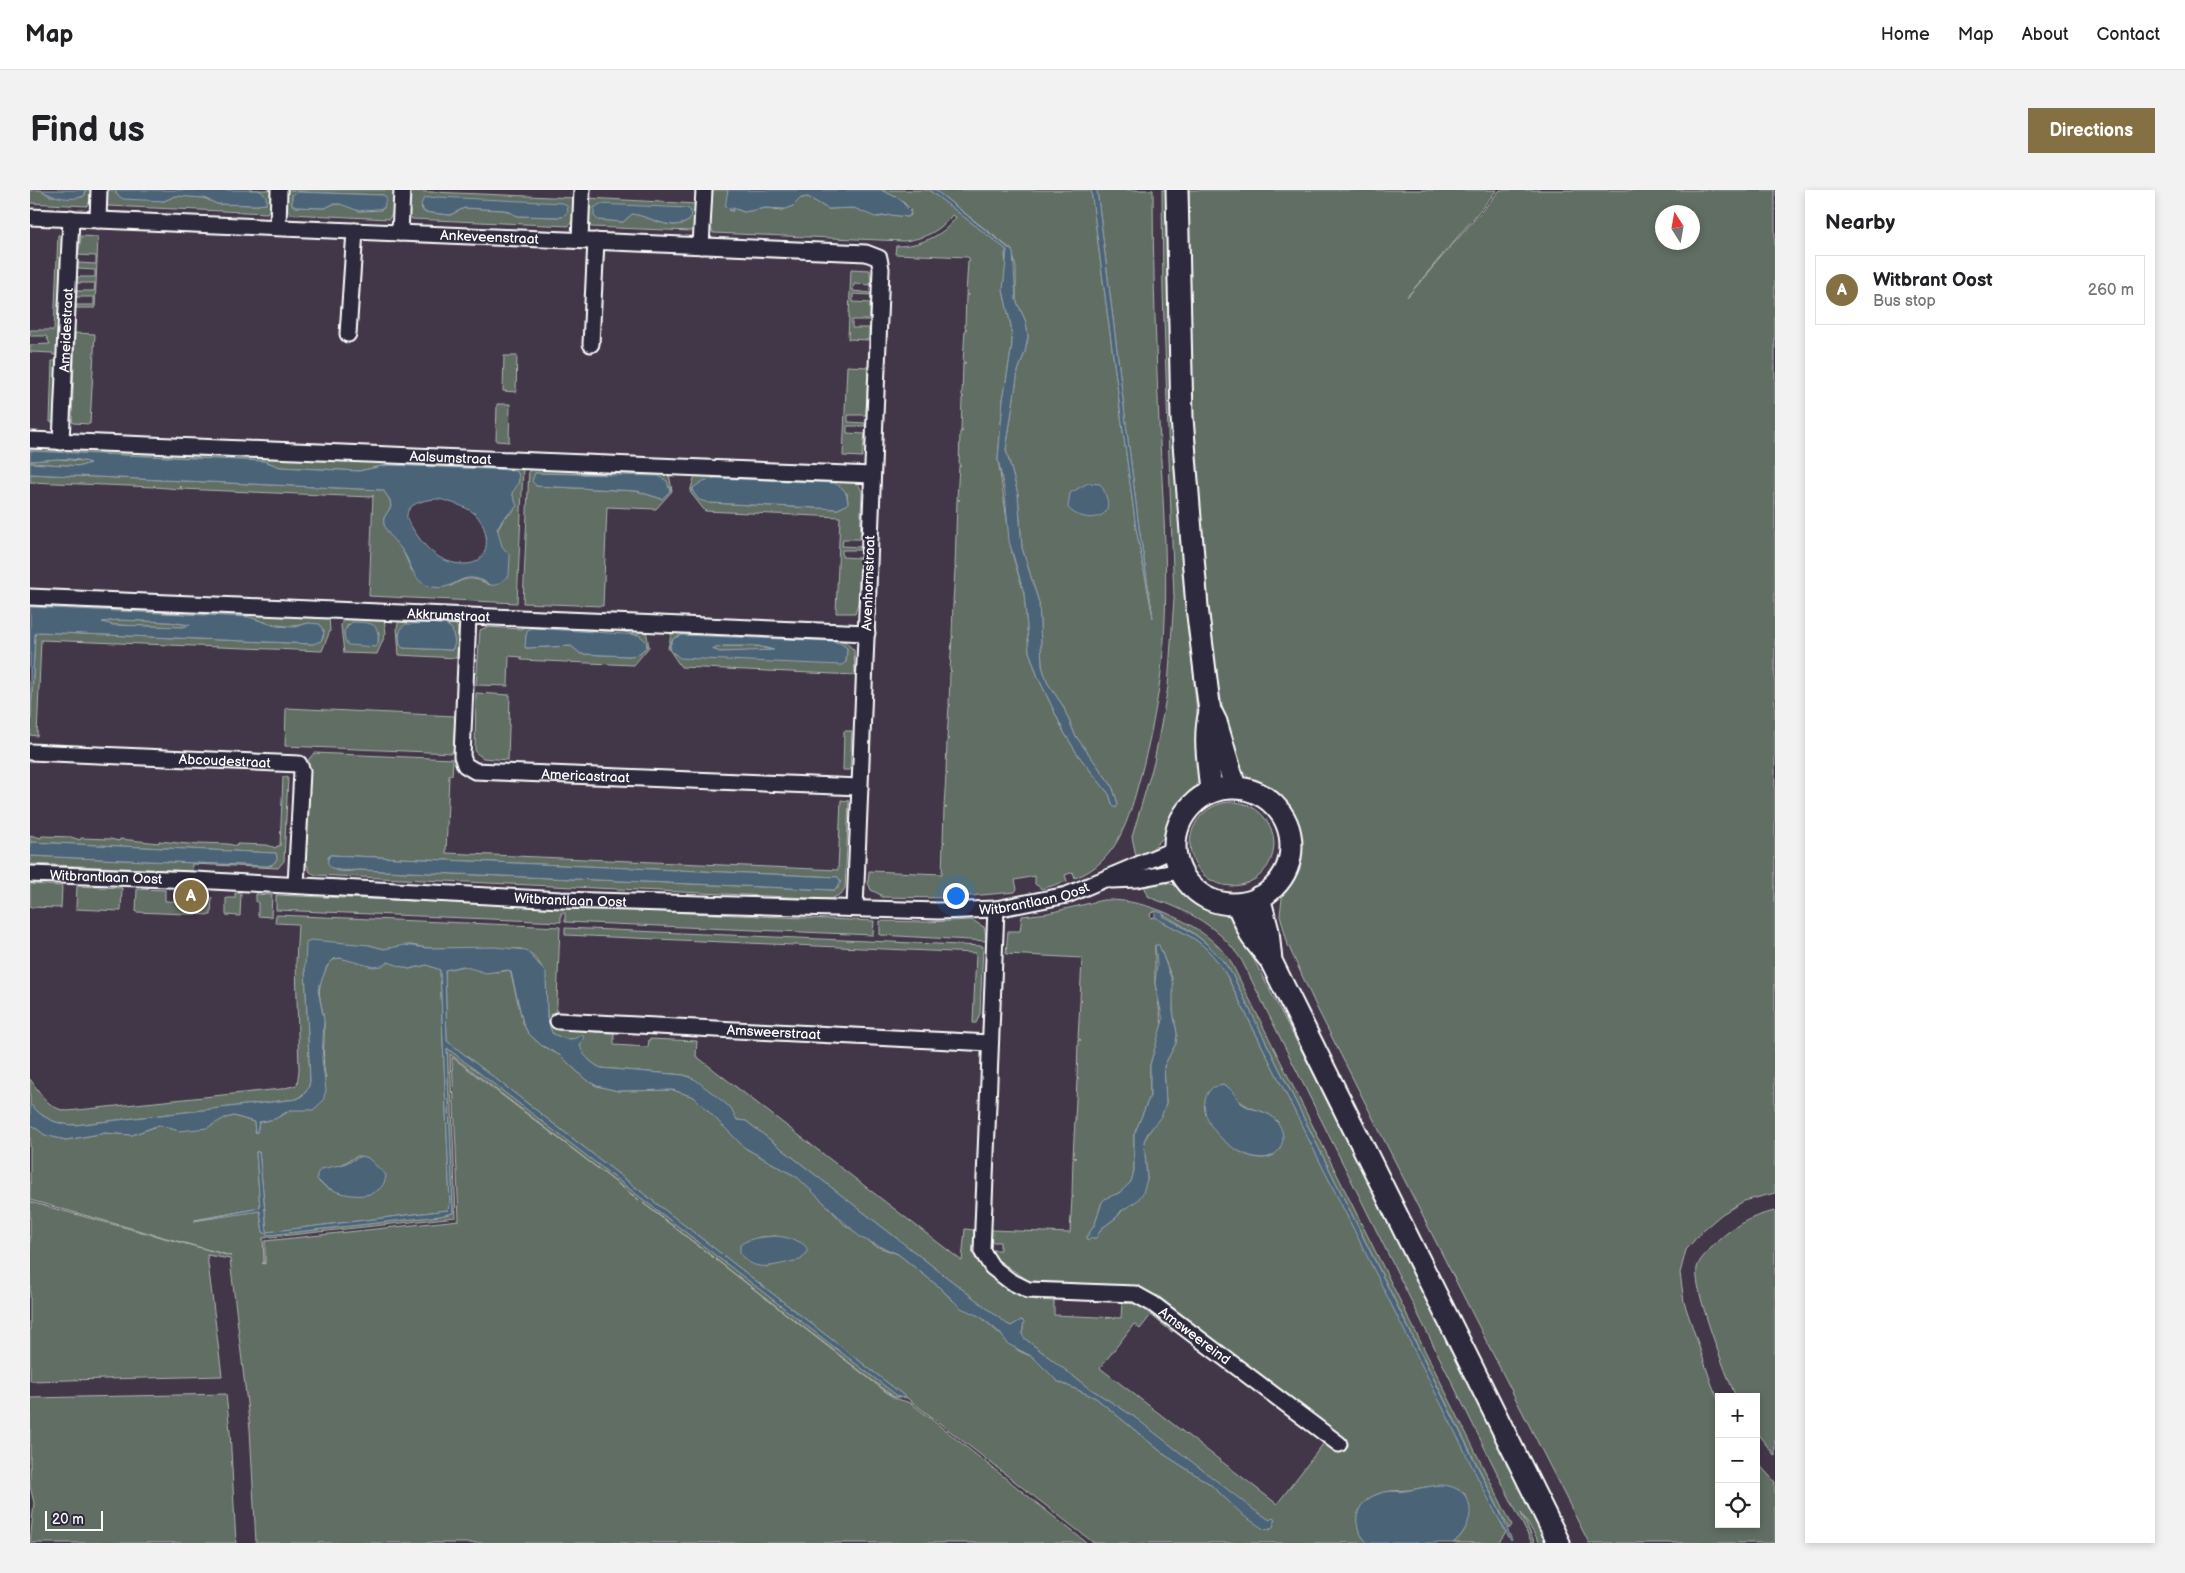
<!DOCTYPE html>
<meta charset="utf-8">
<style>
:root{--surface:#fff;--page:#f2f2f2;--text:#202124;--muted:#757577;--line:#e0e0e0;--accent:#847042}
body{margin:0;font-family:"Balsamiq Sans",sans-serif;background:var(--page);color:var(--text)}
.controls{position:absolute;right:15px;bottom:15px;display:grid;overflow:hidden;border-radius:0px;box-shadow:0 2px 8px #0003}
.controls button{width:45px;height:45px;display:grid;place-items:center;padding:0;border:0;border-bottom:1px solid var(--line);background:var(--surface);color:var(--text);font:25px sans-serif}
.compass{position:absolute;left:1625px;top:15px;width:45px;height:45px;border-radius:50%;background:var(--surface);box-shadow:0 2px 8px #0003;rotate:349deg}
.scale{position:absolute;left:15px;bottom:12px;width:58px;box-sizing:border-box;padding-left:5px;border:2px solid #fff;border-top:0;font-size:14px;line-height:18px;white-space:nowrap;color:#fff;-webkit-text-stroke:4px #2f2a3d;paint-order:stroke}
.you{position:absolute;left:925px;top:705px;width:18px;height:18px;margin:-12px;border:4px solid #fff;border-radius:50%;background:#1a73e8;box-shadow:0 0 0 8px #1a73e833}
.badge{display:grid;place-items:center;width:32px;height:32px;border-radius:50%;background:var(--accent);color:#fff;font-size:16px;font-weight:700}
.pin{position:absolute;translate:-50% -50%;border:2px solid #fff;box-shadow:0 1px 5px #0006}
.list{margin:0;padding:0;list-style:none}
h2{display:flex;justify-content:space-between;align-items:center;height:65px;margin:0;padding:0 20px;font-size:21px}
h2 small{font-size:16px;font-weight:400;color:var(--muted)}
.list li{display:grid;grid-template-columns:32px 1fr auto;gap:15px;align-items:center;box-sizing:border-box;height:70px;margin:0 10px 10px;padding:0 10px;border:1px solid var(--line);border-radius:0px}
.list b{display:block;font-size:19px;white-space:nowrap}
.list p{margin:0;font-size:16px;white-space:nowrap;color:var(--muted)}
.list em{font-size:16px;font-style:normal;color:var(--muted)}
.icon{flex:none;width:28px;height:28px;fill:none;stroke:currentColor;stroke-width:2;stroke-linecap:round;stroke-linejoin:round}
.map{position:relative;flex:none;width:1745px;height:1353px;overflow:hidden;border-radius:0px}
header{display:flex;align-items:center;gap:30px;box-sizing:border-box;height:70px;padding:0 25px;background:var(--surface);border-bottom:1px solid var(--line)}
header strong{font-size:24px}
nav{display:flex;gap:28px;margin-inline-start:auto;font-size:18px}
.intro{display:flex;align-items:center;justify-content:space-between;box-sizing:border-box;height:120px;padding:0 30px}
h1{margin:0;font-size:35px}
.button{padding:12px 22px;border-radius:0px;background:var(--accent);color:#fff;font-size:18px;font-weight:700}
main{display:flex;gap:30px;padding:0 30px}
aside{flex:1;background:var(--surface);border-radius:0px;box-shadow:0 2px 8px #0003}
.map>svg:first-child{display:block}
.green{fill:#606e64;stroke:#b0b6b2;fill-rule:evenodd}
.water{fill:#4c6477;stroke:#94a2ad;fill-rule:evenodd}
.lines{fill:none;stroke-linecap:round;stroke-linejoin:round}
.street-casing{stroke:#fff;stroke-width:19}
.secondary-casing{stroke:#fff;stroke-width:25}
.street{stroke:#2f2a3d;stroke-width:15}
.secondary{stroke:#2f2a3d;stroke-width:21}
.labels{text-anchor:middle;stroke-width:5;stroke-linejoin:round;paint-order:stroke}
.street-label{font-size:14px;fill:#fff;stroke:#2f2a3d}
</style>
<header>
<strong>Map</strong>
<nav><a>Home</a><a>Map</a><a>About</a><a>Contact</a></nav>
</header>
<div class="intro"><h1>Find us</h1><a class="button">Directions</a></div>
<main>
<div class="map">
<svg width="1745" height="1353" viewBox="0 0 1745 1353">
<rect width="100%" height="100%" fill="#423748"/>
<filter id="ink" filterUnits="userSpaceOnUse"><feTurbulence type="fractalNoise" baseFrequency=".02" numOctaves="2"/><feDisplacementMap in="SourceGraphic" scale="10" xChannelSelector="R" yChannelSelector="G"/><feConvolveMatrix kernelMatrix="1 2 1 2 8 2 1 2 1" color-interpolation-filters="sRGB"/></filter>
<g filter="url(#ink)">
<path class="green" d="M0 0H11L20 6 52 7 55 5V0H62L61 9 57 16 0 13Z
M76 0H86V4L134 11 145 6H153L174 8 187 14 227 15 236 14 229 0H220H243L241 16 237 23 78 16 76 11Z
M256 0H364L363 21 359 29 260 24 256 17ZM267 2 353 5 355 8 354 18 350 20 329 21 313 14H303L295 18 266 17 262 14V5Z
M681 0H698L700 21H703V18L714 22 735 18 752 20 763 16 771 8 778 7 798 19 824 18 848 27 861 25 878 27 881 25 880 19 870 9 851 0H899L977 60 975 63 976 76 973 100 981 136 982 155 973 210 968 269 982 363 994 403 999 461 1008 487 1034 542 1048 565 1079 604 1083 616 1088 614 1082 596 1045 545 1033 516 1017 492 1012 476 1009 413 992 358 988 304 976 260 988 181 995 162 998 147 996 132 986 110V79L982 60 905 0H1061L1106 338 1122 421 1109 338 1067 0H1123C1123 69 1125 139 1128 208 1131 294 1141 388 1132 473 1128 512 1120 551 1110 588 1099 628 1088 672 1045 688L1043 682 1035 685 1037 691 1012 699 1005 694V686L985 690 987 699 985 702 918 708 851 707V705L841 700 838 693 839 681 912 684 913 653 915 652H913L914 618H917L914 617 916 584H918L916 583 917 550 919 549H917L919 516 921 515H919L920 482 922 481 920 480 922 447H924L922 446 923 413H925L923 412 925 379 927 378H925L926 344H928L926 343 927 310H930L927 309 929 276H931L929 275 930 242 933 241H931L932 208 934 207 932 206 933 173H936L933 172 935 139H937L935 138 936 105H939L936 104 938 71 940 70 938 67 865 64 866 56C888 56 913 47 926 27L922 25C911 41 893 49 874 51L683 43 680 35Z
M1132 0H1137L1142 221 1154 385 1172 576 1169 591 1150 614 1134 647 1122 659 1106 666 1102 647 1124 572 1138 497 1144 408 1133 101Z
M1159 0H1467L1377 107 1470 0H1745V1003L1714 1011 1692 1024 1672 1041 1656 1060 1650 1083 1654 1112 1682 1195 1689 1211V1334H1726V1271L1745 1292V1353H1559L1287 818 1258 755 1250 725 1253 700 1269 680 1271 649 1263 624 1257 616 1247 605 1218 587 1204 571 1186 487 1180 448 1162 227ZM1632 22H1662V52H1632Z
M378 1 545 8 543 29 539 36 382 29 378 22ZM391 17 538 19 532 27 487 26 475 20 434 18 420 25 394 22Z
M558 8 667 14 665 34 661 41 561 37 558 29ZM564 18 660 30C641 43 621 26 602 24L593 32 568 30Z
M28 45H33L27 165H23V163L0 162V155L20 154 16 146H0V140H24Z
M51 46 68 47 65 118H46V115H64V107H46L47 101H64L65 93H47V87H65V80L48 79V73L66 74V66L48 65Z
M821 79 840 80 841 95 824 94 823 101 841 103V105L823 104V112L840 113V130H822V138H839V150L818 149Z
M45 143 65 144 60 234 43 233 42 230Z
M474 166H487L486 202 473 201Z
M22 171H27L25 232H20Z
M817 176 838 177 836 225H818V232L835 233V236H817V243L835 244 832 267 813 266Z
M467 214H480L479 252 466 251Z
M0 257 493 278 487 413 339 406 343 305 342 307 316 306 151 299V296L150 299 125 297 124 295V297L0 292V284L353 300 360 310 361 317 354 328V334L373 361 382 381 421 396C437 386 444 387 460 395L455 365 474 328 484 321 485 312 482 303 489 290 483 280 357 275 329 281 250 277 234 271 0 261Z
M28 269 54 271 61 273 51 276 0 273V271Z
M499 278 639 284 642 301 626 319 577 317 573 416 493 413ZM505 283 599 284 640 297V301L632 309 607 301 506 296Z
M665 285 821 291 828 293 832 302 830 349H813L812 356 830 357V360H812V367L830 368 828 413 825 423H806L810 327 675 321 660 302ZM663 298 817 303 818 314 808 319 680 313 663 302Z
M0 414 299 427 300 441 292 461 11 450 7 546 0 545 5 444 8 442 283 454 293 448 294 440 278 433C257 440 240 434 219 427L0 417Z
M313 427 354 429 356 443 347 464 314 463 311 436ZM318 434 349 442 348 454 314 444Z
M369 429 425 433 428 439 427 468 369 465 367 438ZM417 434C423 439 427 453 422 460L373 458 370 455 369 443Z
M88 430 139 432 161 435 154 437 83 435 69 432Z
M492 435 616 440 619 457 604 475 491 470V467L479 466 478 496 446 495 450 440 457 437 492 439ZM503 438 594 442 609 445 617 454V457L607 465 599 466 551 464 541 456 496 458V445Z
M642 441 812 449 824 460 825 485 651 477 638 458ZM653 445 817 458 816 472 644 464 640 458C640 449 645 447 653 445Z
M693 456H728L744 461 690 462 682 459Z
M446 503 480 505 478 570 453 568 445 562Z
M256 518 425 526 423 563 255 556Z
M814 541H822L820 580H813Z
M284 563 423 569 422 585H419L416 663 808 680 811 610 819 611 815 698 811 704 801 709 286 685 280 682 276 673 279 569ZM300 665 808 687V698L805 700 331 680C319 681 298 686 298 668Z
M253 587H258L254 671 248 678 162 674V681L0 674V666L241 676 247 669 246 663 0 652V645L11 648 12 646 41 647 50 650 51 648 80 649 89 651 90 649 129 653V651L168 655V653L198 654 207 656V654L237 655 246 658 247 656H250Z
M1160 654a42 42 0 1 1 84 0a42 42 0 1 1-84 0Z
M1132 692 1150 696 1202 728 1282 881 1518 1353H1510L1491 1323 1505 1353H1502L1212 771C1195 744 1171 728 1143 716 1135 712 1125 711 1118 706L1114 695Z
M0 694 32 696 31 718 0 717Z
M47 696 92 698 91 721 46 719Z
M107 699 135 700V711L169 712V710L177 711 182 707 181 725 106 722Z
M205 703H211L210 726 196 725V708H205Z
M226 704 242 705 241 727 228 726V712H226Z
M246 705 844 731 843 745 535 732V723H531V732L246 720Z
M1073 710C1117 708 1175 735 1200 770L1482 1335 1479 1339 1202 784C1183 754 1157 736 1125 721L1120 724 1121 728 1125 727C1135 734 1146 738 1156 744 1175 754 1187 769 1197 786L1476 1342 1468 1353H1423C1442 1338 1438 1325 1435 1304 1417 1290 1400 1297 1379 1300 1368 1301 1358 1300 1348 1304 1325 1312 1320 1337 1338 1353H1064L417 851 415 780 433 776 468 782 480 780 493 833 498 843 511 855 531 866 556 890 567 896 588 901 643 900 664 907 715 958 767 987 787 1005 814 1034 846 1056 868 1064 908 1096 921 1109 951 1127 989 1161 1003 1167 1027 1191 1066 1208 1135 1265 1180 1294 1196 1309 1240 1340 1245 1329 1240 1330 1223 1320 1103 1226 1056 1196 994 1148 992 1144 994 1132 992 1130 981 1136 977 1134 716 931 707 930 660 887 654 885 571 878C564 875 551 865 550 857 550 853 552 849 552 845 542 852 532 849 522 843 507 811 532 778 491 759L397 758 380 755 354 759 339 755 275 777 280 891 278 900 267 909 45 935C27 935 12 928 0 914V889C11 904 18 919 38 921L251 899 267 895 269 880 266 773 268 734 245 733 246 725 530 737 526 836 564 839V842L584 843V855L618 857 619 849 667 851 666 866 932 1071 935 1039 944 1040 943 1061 946 1070 953 1078 989 1103 1006 1110 1024 1111V1125L1091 1128 1092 1113 1109 1114 1118 1119 1117 1122 1121 1125 1123 1123 1144 1139 1142 1142 1121 1125 1110 1139 1104 1134 1070 1178 1247 1314 1303 1241 1127 1105 1126 1107 1114 1099 1101 1096 999 1091 965 1068 960 1060H970V1052H960L961 1040 1040 1043 1042 1007H1044L1042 1006 1043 968H1046L1043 967 1045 929H1047L1045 928 1047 890 1049 889H1047L1048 850H1051L1048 849 1050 811H1052L1050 810 1052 768 976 764 978 741H990L992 726 1018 723ZM1125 755 1131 761 1142 788 1143 821 1147 844 1146 853 1134 876 1136 913 1114 951 1117 989 1087 1027 1072 1038 1063 1049 1058 1046 1065 1034 1072 1012 1094 1000 1101 992 1104 981V945L1120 906V875L1132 835 1125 793ZM1190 895C1204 896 1203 908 1214 914 1226 922 1238 920 1248 932L1244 965C1218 979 1177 941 1176 916ZM746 1046 776 1059 775 1066 737 1077 712 1054 730 1047Z
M942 730 954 737 957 751 850 745V731L896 732Z
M535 738 953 756 950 824 946 833H943L946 763 535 745Z
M310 768 353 774 361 772 379 779 397 775 410 780 420 1013 418 1020 237 1042 229 962H226L230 1018 165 1030 230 1021 233 1042 239 1045 410 1026 423 1023 417 858 869 1207H864L613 1013 864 1208 881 1213 1057 1353H226L220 1239 200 1069 177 1065 192 1186 0 1191V1012L201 1066 0 1010V934L15 945 36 950 75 943 102 945 130 935 146 940 204 926 224 932 225 942H227L229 932C257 930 276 907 296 888 291 870 295 854 294 835 293 809 283 805 296 779 299 772 303 769 310 768ZM420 864 609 1010 422 867 429 1030 235 1051V1074L232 1073H234L233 1048 426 1027ZM328 966 335 967 301 1000 289 992 287 986Z
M1745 1021V1266L1726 1242V1207H1706C1696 1184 1663 1100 1667 1078 1669 1070 1675 1065 1680 1059 1698 1039 1719 1026 1745 1021Z
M196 1204 200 1241 206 1353H0L4 1313 0 1296V1208Z"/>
<path class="water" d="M11 0H55V5C44 12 21 7 11 0Z
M86 0H228C236 4 237 6 236 14L227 15 187 14 174 8 145 6 134 11 93 9 86 4Z
M698 0H851L870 9 881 23 878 27 861 25 845 27 824 18 798 19 778 7 771 8 763 16 756 19 735 18 714 22 703 18 700 21V18L695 17Z
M899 0H905L983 62 986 110 996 132 998 147 995 162 988 181 976 260 988 304 992 358 1009 413 1012 476 1017 492 1033 516 1045 545 1082 596 1088 614 1086 618 1083 616 1079 604 1048 565 1034 542 1008 487 999 461 994 403 979 351 975 303 968 269 973 210 982 155 981 136 973 100 977 60Z
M1061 0H1067L1109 338 1123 428 1106 338Z
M267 2 354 5 356 8 354 18 329 21 310 14H303L295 18 266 17 262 15V5Z
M409 7 533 13 537 16 538 22 532 27 487 26 475 20 434 18 420 25 394 22 391 14 394 8Z
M570 14 657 18 661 21 660 30C641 43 621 26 602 24L593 32 568 30 564 26V18Z
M0 261 234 271 250 277 329 281 357 275 483 280 488 283C491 291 487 296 482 303L487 316 474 328 467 338 472 356 480 366 479 385C458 405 463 390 443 388 428 386 422 401 402 397 382 393 382 373 372 360 366 352 357 344 354 334 352 328 358 322 361 317L360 310 353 300 0 284V273L51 276 60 273C43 266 18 270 0 271ZM409 309C420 312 435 316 444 323 461 338 463 375 434 374 410 374 395 358 383 339 381 335 376 330 377 325 378 312 399 309 409 309Z
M505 283 629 286 637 291 640 301 632 309 607 301 506 296 502 291Z
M686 288 804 293C815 298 817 303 818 314L808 319 680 313 669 310 663 302V298L673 291Z
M1058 293 1070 294C1074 299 1075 303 1077 309 1083 335 1045 330 1038 317L1040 303Z
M0 417 219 427 246 436 265 437 278 433 290 434 294 443 291 451 283 454 8 442 5 444 0 541ZM88 430 139 432 160 435 154 437 83 435 72 432Z
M322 432C341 433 350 431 348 454L346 457 318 455 315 451 314 441Z
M414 433 422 439 425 453 422 460 373 458 370 455C369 447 368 439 376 434Z
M503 438 609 445 616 451 617 457 607 465 599 466 551 464 541 456 495 458 496 445 498 440Z
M653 445 801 451 810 453 817 458 816 472 812 475 650 468 641 461 640 455 644 448ZM693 456H728L744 460 690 462 682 459Z
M0 652 246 663 247 669 243 674 237 676 0 666Z
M300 665 808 687 811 692 805 700 331 680C321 680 289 684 300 665Z
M1125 721 1133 723 1134 727C1163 741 1184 756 1202 784L1468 1318 1482 1350 1481 1351 1464 1320 1197 786C1187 769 1175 754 1156 744 1146 738 1135 734 1125 727Z
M281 750 339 755 354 759 375 755 397 758 465 757 496 760 516 782 517 827 522 843C532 849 542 852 552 845L554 847 550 855C552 865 562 874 571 878L654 885 666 890 701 918 707 930 716 931 977 1134 981 1136 991 1130 994 1132 992 1144 994 1148 1056 1196 1103 1226 1224 1320 1240 1330 1243 1327 1245 1329 1243 1337 1235 1340 1214 1326 1180 1294 1135 1265 1066 1208 1027 1191 1003 1167 978 1154 970 1143 951 1127 931 1118 908 1096 868 1064 831 1048 767 987 715 958 664 907 643 900 588 901 567 896 556 890 531 866 511 855 498 843 493 833 481 782 478 780 456 783 433 776 415 780 417 851 877 1208 869 1207 417 858 423 1023 410 1026 239 1045 233 1042 230 1021 164 1031 230 1018 226 962H229L237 1042 418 1020 420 1013 410 780 397 775 379 779 358 772 352 776 343 777 310 768 304 769 297 776 288 800 294 830 292 869 296 900 293 911 283 920H260L245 929 229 932 227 942H225L224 932 204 926 195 928 177 938 149 941 129 935 102 945 75 943 36 950 15 945 0 934V914C12 928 27 935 45 935L267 909C275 905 279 899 280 891L275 777 276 752Z
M1125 755H1129L1143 793V821L1147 844 1146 853 1134 876 1136 913 1132 925 1118 943 1114 951 1117 989 1113 1003 1107 1011 1091 1021 1087 1027 1072 1038 1066 1048H1061L1058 1051 1056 1048 1065 1034 1072 1012 1076 1008 1089 1003 1101 992 1104 981V945L1120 906V875L1133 830 1125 793 1127 774Z
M1194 895C1204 899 1205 908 1212 914 1224 922 1239 919 1248 933 1253 940 1255 950 1250 958 1230 992 1148 929 1183 897Z
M332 966 338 968 356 985C354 1016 301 1007 287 989V984L291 979 314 974Z
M746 1046C757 1047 792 1054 770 1070 749 1073 725 1086 710 1063V1055C720 1047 734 1047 746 1046Z
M1410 1295C1447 1296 1448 1333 1423 1353H1338C1320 1337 1324 1312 1348 1304 1357 1300 1366 1302 1375 1301 1387 1299 1398 1296 1410 1295Z"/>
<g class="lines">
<g class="street-casing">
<g id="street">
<path id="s1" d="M0 27 836 63 849 68 851 79 825 718"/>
<path d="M68 30 69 0"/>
<path d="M248 37 249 0"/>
<path d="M370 43 372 0"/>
<path d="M550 50 552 0"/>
<path d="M671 56 674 0"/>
<path d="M318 144 325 41"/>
<path d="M561 154 566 51"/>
<path id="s2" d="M0 250 842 285"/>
<path id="s3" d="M31 252 41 28"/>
<path id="s4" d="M0 407 837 443"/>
<path id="s5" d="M438 426 432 566 435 575 445 581 830 597"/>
<path id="s6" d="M0 562 269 574 272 581 266 695"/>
<path id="s7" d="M0 684 165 690 531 710 908 721 966 719 1037 705 1145 659"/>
<path d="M1081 690 1107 689 1150 681"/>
<path id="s8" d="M966 719 952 1061 962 1077 980 1091 998 1100 1105 1104 1123 1114 1309 1254"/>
<path id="s9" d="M528 831 960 853"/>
</g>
</g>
<g class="secondary-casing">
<path id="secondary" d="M1147 0 1152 228 1167 417 1180 522C1173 548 1179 575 1181 602
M1182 524 1186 532 1205 597
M1145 656a58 58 0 1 1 116 0a58 58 0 1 1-116 0Z
M1229 707 1238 741 1241 771
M1207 714 1222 747 1241 771 1529 1353"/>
</g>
<use href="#street" class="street"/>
<use href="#secondary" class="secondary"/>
</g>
</g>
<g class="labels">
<g class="street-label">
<text dy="5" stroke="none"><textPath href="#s1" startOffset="460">Ankeveenstraat</textPath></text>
<text dy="5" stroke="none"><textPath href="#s3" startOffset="112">Ameidestraat</textPath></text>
<text dy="5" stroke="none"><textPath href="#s2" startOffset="421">Aalsumstraat</textPath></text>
<text transform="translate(838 393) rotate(-88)" y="5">Avenhornstraat</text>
<text dy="5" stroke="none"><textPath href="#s4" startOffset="419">Akkrumstraat</textPath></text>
<text dy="5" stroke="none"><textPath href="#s6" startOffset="195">Abcoudestraat</textPath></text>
<text dy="5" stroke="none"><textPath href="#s5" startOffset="272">Americastraat</textPath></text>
<text dy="5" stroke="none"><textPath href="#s7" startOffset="76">Witbrantlaan Oost</textPath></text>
<text dy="5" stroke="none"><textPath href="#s7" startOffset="1006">Witbrantlaan Oost</textPath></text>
<text dy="5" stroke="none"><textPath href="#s7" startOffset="541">Witbrantlaan Oost</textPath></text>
<text dy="5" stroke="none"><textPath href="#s9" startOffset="216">Amsweerstraat</textPath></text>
<text dy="5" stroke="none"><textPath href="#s8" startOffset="584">Amsweereind</textPath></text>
</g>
</g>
</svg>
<div class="controls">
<button>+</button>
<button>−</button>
<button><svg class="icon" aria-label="locate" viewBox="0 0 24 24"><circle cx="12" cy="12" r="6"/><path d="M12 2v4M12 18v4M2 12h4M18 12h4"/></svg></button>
</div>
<svg class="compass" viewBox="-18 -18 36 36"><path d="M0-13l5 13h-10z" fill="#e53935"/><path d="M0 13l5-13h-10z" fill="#757577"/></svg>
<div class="scale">20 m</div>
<div class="you"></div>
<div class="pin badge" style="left:161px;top:706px">A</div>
</div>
<aside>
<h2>Nearby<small></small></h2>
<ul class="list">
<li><span class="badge">A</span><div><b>Witbrant Oost</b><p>Bus stop</p></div><em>260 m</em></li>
</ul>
</aside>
</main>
